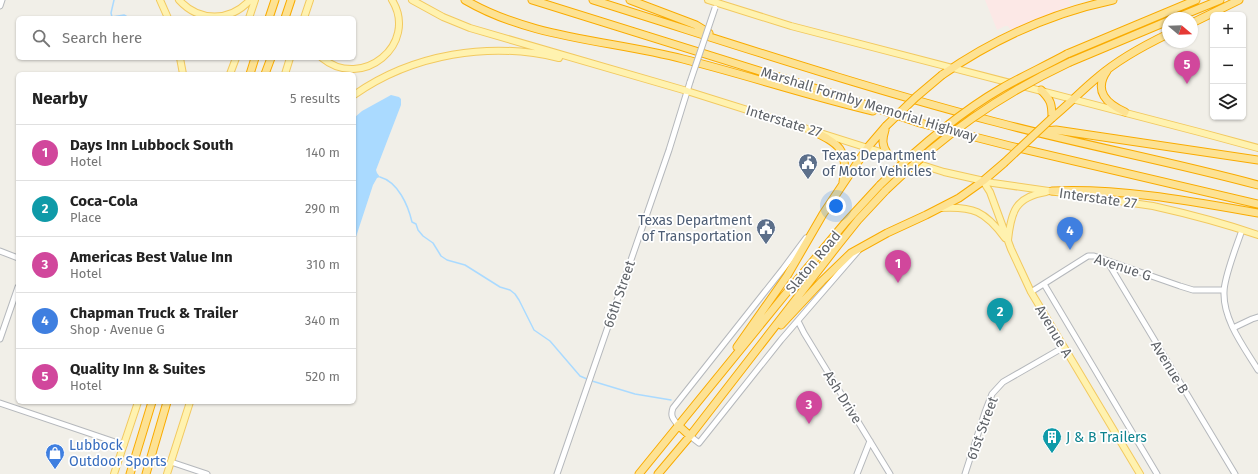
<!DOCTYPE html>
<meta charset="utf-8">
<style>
:root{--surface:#fff;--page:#f6f6f6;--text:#222;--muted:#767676;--line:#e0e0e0;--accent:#ea4335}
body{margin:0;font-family:"Fira Sans",sans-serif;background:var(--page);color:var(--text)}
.controls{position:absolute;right:12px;top:12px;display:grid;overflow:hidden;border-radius:6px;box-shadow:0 1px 3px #0004}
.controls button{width:36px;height:36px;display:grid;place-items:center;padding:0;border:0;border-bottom:1px solid var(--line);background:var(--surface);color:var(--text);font:20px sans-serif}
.compass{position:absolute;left:1162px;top:12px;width:36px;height:36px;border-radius:50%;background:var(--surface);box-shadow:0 1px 3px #0004;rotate:109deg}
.you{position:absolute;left:836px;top:206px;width:14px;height:14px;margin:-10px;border:3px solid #fff;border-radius:50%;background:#1a73e8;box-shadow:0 0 0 6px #1a73e833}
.badge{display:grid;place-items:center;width:26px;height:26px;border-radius:50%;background:var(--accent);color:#fff;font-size:13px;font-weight:700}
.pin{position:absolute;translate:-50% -33px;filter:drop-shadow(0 1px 2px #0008)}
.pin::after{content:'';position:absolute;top:21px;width:14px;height:12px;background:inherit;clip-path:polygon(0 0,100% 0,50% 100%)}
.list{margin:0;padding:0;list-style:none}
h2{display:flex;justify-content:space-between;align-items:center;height:52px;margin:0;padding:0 16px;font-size:17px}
h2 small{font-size:13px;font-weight:400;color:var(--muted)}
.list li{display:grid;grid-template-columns:26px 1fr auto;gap:12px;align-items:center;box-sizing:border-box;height:56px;padding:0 16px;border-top:1px solid var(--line)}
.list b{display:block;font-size:15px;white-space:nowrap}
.list p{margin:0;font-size:13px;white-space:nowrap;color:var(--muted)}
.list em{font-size:13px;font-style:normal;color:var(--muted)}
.icon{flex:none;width:22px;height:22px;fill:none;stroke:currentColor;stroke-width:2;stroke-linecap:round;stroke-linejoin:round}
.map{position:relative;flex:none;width:1258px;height:474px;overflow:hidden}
.search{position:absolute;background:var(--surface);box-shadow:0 1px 3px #0004;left:16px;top:16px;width:340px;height:44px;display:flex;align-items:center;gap:10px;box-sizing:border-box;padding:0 14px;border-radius:6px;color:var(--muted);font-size:15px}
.panel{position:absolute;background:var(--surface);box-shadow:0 1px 3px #0004;left:16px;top:72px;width:340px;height:332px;border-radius:6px}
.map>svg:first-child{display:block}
.medical{fill:#fce8e6}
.water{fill:#aadaff}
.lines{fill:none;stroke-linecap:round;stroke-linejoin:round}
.stream{stroke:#aadaff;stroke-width:1.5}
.minor-casing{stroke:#b5b8bc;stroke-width:7}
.major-casing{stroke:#f2c960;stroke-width:8}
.highway-casing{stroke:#f9ab00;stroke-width:9}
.minor{stroke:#fff;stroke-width:5}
.major{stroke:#fff2af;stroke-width:6}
.highway{stroke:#fde293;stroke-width:7}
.minor-bridge-casing{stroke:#b5b8bc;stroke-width:7;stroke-linecap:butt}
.highway-bridge-casing{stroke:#f9ab00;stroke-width:9;stroke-linecap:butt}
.minor-bridge{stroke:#fff;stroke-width:5}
.highway-bridge{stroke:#fde293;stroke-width:7}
.labels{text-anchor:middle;stroke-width:3.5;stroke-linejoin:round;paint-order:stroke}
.street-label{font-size:14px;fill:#5f6368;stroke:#fff}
.service-label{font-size:14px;fill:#4e5e75;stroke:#fff;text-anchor:start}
.culture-label{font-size:14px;fill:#0d838f;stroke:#fff;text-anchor:start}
.shop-label{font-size:14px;fill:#366cbe;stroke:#fff;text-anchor:start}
</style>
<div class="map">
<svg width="1258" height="474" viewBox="0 0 1258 474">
<rect width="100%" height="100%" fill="#f1efe8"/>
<path class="medical" d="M985 0H1069L1071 5 1011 31 1008 26H1005L997 30Z"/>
<path class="water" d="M391 95 399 97 401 99V105L376 170 377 173 380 177 377 178 373 185 354 243V118L362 111Z"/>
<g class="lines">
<path class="stream" d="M114 0 111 13 112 17 124 15 129 18
M380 177C398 182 408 205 412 222L416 224 418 230 423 236 433 243 441 256 447 260 465 265 500 287 510 290 515 294 519 300 534 330 550 341 580 376 587 379
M592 381 635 394 671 400"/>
<g class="minor-casing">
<path id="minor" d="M0 6 2 0
M1242 230C1237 245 1224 277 1224 292 1223 320 1244 347 1258 370
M0 251 18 258
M1107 261 1235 474
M1044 284 1157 474
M1031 292 1088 256H1094L1180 286 1193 290H1224
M798 321 804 333 890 474
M1233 328 1252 319 1258 317
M0 339 18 287
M0 403 124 445
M678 425C673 419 670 416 673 408L783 269 806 238
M690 436 699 443 781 340 858 251
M171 462 207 474
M557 474 669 150 690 82
M857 474 870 441
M965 474 985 412 992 394 1003 382 1064 347"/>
</g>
<g class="major-casing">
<path id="major" d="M160 0 168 18
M179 0C199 22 230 22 250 0
M412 0 443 17 470 28 687 91 944 172 993 183 1153 206C1189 214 1223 223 1258 235
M708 0 791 26 1199 132 1258 148
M249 18 255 0
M304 18 310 0
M180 58 183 74
M322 58C362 91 419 44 392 0
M230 74 236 58
M285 74 290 58
M354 95C412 54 490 41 559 58
M983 181 990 192 1011 249 1031 292 1140 474
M940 208C973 206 985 211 1005 238
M1008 240C1011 212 1015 197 1046 192
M114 474 138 402
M167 474 190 402"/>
</g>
<g class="highway-casing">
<path id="highway" d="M465 0C532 39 610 40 683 59 747 75 809 96 873 111
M532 0 843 97 920 123 1010 146 1258 204
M593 0C724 41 855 85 988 120 1077 144 1169 161 1258 185
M630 0 696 25 709 33
M269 18 275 0
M285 18 291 0
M1176 18 1220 0
M1192 23 1239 0
M1067 54 1196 0
M1070 62 1168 21
M1107 71C1093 91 1107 104 1125 112
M250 74 255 58
M265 74 271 58
M942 75C994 39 1051 13 1113 0
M1041 90C1051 100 1052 104 1052 118
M1052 118C1068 105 1082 90 1098 77 1119 59 1143 46 1168 34
M811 130C839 144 849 149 843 182
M885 130C882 140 882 145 887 153
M1042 131 1056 130 1258 160
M1052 191C1121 188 1190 201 1258 213
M781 325 822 281 851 253 887 233 926 215 959 198 983 181 1004 163
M737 347 787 276 823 214 843 184 868 147 886 126
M678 425 690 436
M130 474 152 402
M146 474 167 402
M639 474 783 297 845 223 880 185
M658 474 690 436 838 245 858 220 886 190"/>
</g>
<use href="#minor" class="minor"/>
<use href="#major" class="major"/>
<use href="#highway" class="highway"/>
<g class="minor-bridge-casing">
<path id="minor-bridge" d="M690 82 715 8"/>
</g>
<g class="highway-bridge-casing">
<path id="highway-bridge" d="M886 126 916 97 942 75
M1004 163 1052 118
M880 185C917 149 957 114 1002 88 1023 76 1045 66 1067 54
M886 190C943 135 998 96 1070 62"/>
</g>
<use href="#minor-bridge" class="minor-bridge"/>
<use href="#highway-bridge" class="highway-bridge"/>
</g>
<defs>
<g id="civic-pin" transform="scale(1)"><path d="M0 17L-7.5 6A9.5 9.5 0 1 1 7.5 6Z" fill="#5c6f8a" stroke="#fff"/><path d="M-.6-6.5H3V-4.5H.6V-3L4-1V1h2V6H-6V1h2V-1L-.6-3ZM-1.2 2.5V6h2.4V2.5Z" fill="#fff"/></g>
<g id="building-pin" transform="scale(1)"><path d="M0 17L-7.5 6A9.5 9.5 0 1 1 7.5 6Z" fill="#0f9aa8" stroke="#fff"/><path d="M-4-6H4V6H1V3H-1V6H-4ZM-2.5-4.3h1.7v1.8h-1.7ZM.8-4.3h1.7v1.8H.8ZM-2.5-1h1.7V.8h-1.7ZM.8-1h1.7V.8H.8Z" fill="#fff"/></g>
<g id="shop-pin" transform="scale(1)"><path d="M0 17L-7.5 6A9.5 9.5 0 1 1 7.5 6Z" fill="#3f7fe0" stroke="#fff"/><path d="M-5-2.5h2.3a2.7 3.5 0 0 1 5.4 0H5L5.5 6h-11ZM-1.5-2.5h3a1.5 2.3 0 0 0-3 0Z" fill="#fff"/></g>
</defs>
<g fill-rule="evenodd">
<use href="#civic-pin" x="808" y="163"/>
<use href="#civic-pin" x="766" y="228"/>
<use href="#building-pin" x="1052" y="437"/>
<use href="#shop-pin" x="55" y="453"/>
</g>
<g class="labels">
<g class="street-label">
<text transform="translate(869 104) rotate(17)" y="5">Marshall Formby Memorial Highway</text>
<text transform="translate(784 121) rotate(17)" y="5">Interstate 27</text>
<text transform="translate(1098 198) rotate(8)" y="5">Interstate 27</text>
<text transform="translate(813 262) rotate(-50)" y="5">Slaton Road</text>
<text transform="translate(1123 267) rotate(18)" y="5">Avenue G</text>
<text transform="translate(619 294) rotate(-71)" y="5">66th Street</text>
<text transform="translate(1054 331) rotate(59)" y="5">Avenue A</text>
<text transform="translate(1170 367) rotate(59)" y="5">Avenue B</text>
<text transform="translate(843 397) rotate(58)" y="5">Ash Drive</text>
<text transform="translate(982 428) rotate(-70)" y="5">61st Street</text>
</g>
<g class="service-label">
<text x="822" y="160">Texas Department<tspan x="822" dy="16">of Motor Vehicles</tspan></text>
<text x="752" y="225" text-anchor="end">Texas Department<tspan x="752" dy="16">of Transportation</tspan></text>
</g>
<g class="culture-label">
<text x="1066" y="442">J &amp; B Trailers</text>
</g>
<g class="shop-label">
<text x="69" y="450">Lubbock<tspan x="69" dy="16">Outdoor Sports</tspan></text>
</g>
</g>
</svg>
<div class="controls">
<button>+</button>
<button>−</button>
<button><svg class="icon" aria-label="layers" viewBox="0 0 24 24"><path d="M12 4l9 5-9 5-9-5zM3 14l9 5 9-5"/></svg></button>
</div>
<svg class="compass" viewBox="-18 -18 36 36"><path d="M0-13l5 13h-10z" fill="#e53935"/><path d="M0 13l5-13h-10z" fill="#767676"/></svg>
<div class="you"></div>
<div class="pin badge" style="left:898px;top:283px;background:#d1479c">1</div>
<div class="pin badge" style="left:1000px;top:331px;background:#0f9aa8">2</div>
<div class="pin badge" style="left:809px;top:424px;background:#d1479c">3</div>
<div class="pin badge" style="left:1070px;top:250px;background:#3f7fe0">4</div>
<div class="pin badge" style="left:1187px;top:84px;background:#d1479c">5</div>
<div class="search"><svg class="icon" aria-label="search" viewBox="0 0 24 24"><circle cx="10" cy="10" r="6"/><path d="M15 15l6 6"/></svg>Search here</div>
<section class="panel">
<h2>Nearby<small>5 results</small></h2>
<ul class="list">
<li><span class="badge" style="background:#d1479c">1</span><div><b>Days Inn Lubbock South</b><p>Hotel</p></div><em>140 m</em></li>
<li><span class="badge" style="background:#0f9aa8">2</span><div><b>Coca-Cola</b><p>Place</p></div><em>290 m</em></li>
<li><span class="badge" style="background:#d1479c">3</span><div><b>Americas Best Value Inn</b><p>Hotel</p></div><em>310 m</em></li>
<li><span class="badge" style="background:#3f7fe0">4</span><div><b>Chapman Truck &amp; Trailer</b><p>Shop · Avenue G</p></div><em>340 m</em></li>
<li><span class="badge" style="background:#d1479c">5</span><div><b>Quality Inn &amp; Suites</b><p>Hotel</p></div><em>520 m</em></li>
</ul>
</section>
</div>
